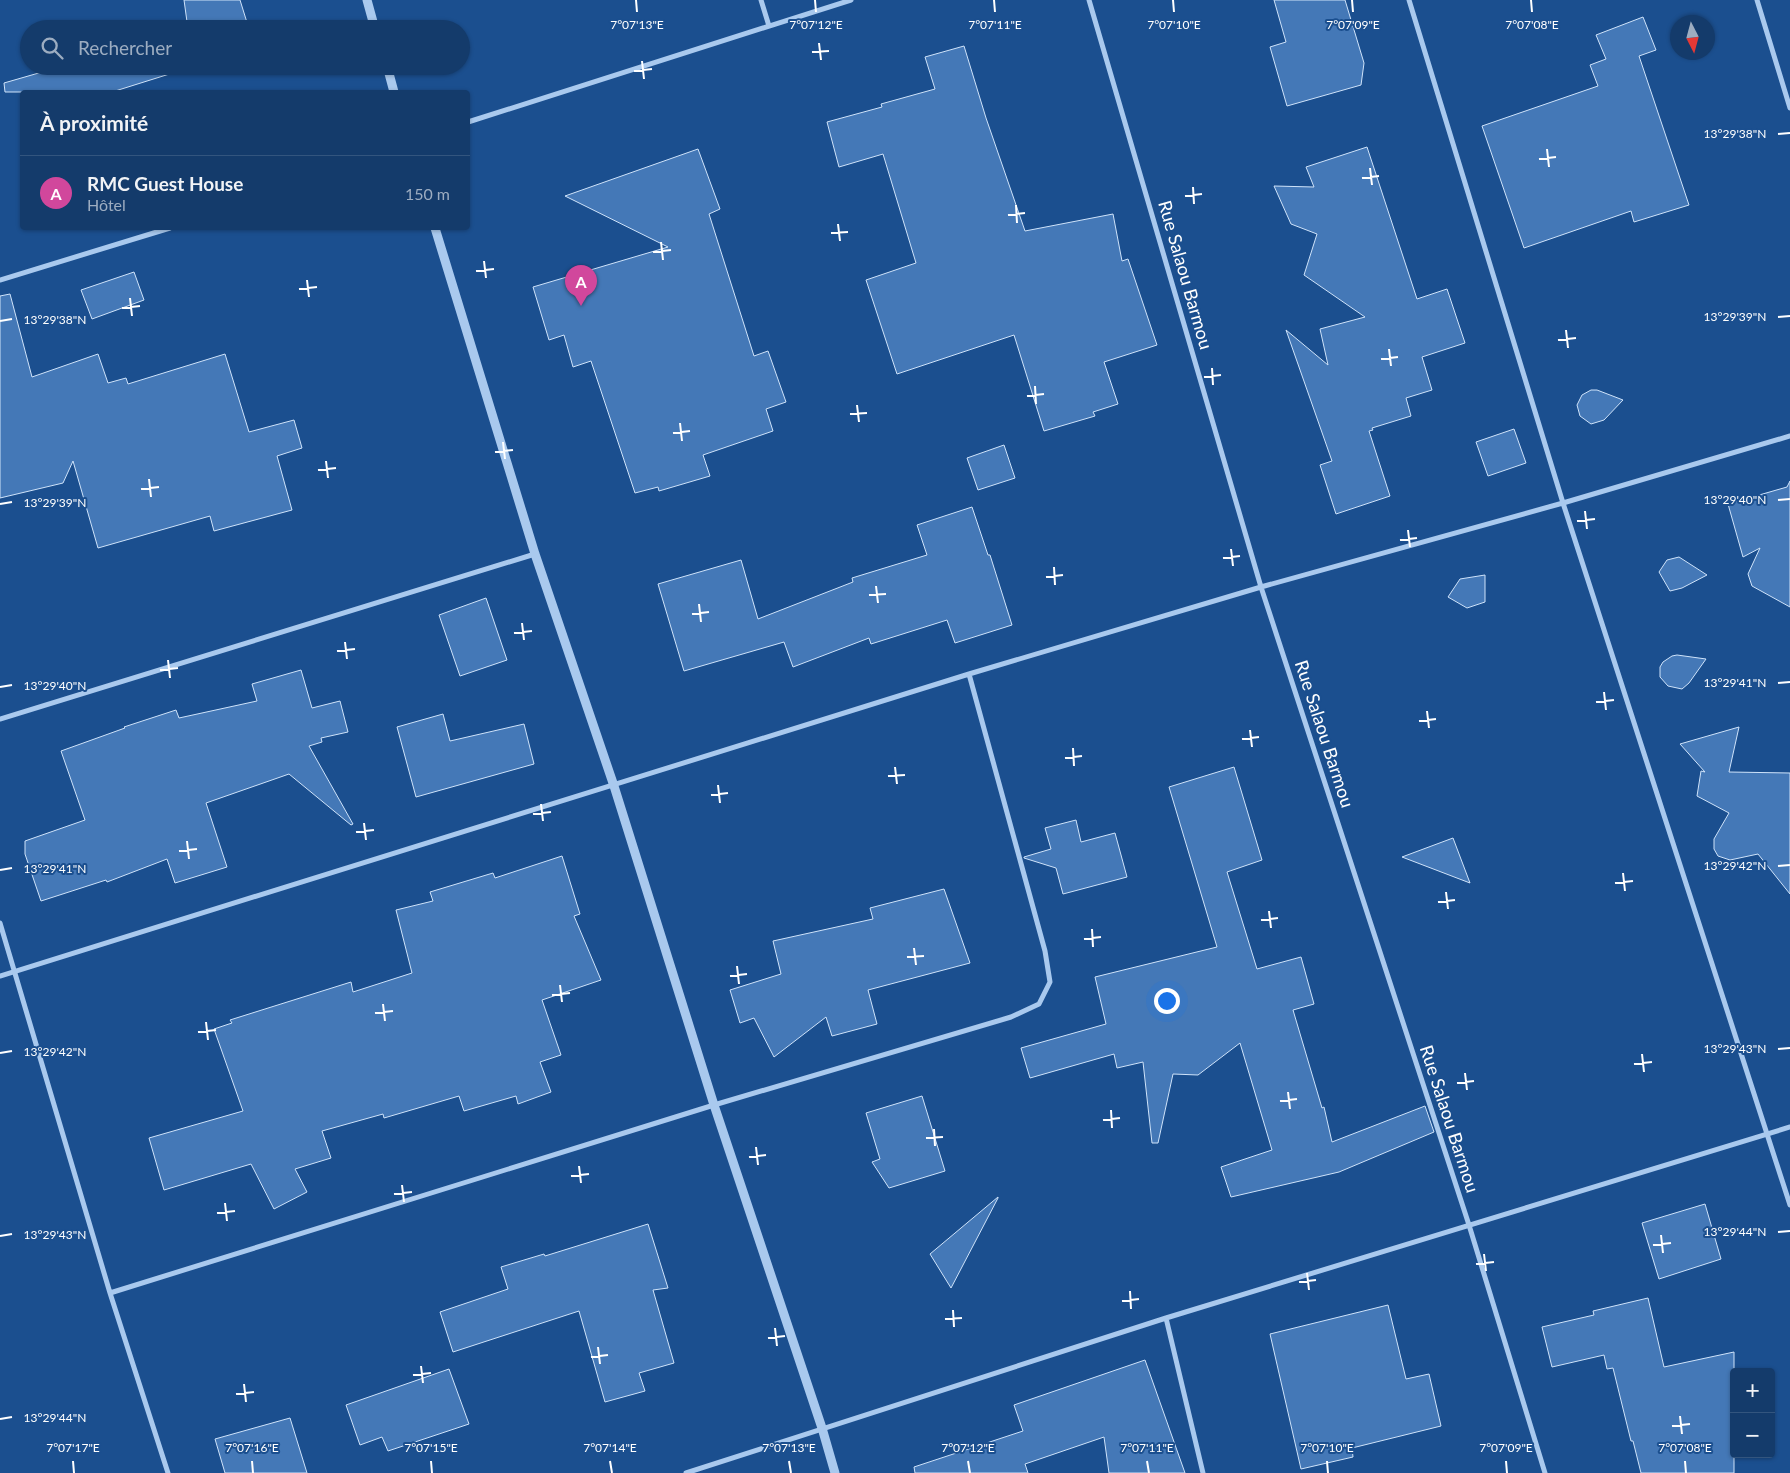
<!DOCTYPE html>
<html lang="fr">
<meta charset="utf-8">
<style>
:root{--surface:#143b6b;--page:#214673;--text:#f1f3f6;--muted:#9dadc1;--line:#33557e;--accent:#ffd166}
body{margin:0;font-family:Lato,sans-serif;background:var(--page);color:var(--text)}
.controls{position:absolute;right:15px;bottom:15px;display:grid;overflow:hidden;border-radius:5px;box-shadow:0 1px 4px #0004}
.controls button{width:45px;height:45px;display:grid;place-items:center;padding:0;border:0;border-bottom:1px solid var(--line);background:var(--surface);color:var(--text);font:25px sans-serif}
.compass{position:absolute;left:1670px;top:15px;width:45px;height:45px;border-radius:50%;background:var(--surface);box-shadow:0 1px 4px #0004;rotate:174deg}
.you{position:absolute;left:1166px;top:1000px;width:18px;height:18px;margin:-12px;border:4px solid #fff;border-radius:50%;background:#1a73e8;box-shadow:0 0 0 8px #1a73e833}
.badge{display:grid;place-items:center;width:32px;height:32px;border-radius:50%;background:var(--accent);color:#fff;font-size:16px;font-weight:700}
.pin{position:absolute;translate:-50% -41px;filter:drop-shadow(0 1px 2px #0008)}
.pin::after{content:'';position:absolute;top:26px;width:18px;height:15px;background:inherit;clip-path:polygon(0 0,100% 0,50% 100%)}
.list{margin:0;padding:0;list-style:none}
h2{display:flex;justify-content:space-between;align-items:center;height:65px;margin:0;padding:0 20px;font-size:21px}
h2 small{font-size:16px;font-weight:400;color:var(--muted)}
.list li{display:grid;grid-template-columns:32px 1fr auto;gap:15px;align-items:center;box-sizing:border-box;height:75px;padding:0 20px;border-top:1px solid var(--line)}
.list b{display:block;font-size:19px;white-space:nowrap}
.list p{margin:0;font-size:16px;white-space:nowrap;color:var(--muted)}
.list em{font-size:16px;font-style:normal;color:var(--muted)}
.icon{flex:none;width:28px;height:28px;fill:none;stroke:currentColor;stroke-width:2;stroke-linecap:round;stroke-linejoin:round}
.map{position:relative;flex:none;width:1790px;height:1473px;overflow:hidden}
.search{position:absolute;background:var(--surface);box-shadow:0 1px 4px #0004;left:20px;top:20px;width:450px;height:55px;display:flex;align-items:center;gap:12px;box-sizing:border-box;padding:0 18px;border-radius:28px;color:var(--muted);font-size:19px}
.panel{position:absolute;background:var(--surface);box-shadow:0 1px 4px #0004;left:20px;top:90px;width:450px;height:140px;border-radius:5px}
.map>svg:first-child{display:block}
.building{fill:#4478b7;stroke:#cfe3fa}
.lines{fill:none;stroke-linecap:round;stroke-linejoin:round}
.minor{stroke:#a9c9ee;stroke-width:5}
.tertiary{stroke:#a9c9ee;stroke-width:9}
.ticks{fill:none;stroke:#fff;stroke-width:2}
.labels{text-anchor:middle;stroke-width:4;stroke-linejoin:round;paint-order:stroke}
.street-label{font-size:18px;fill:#fff;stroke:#1b4f8f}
.ticks-label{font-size:12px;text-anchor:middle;fill:#fff;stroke:#1b4f8f;stroke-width:4;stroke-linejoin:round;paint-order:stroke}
</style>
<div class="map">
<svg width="1790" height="1473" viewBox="0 0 1790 1473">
<rect width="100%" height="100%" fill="#1b4f8f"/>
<path class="building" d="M184 0H240L249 29H188Z
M1274 0H1345L1364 63 1361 85 1287 106 1270 47 1286 42Z
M1643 17 1656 50 1639 56 1689 205 1634 222 1631 211 1524 248 1482 126 1598 86 1590 65 1606 59 1596 35Z
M964 46 986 118 1025 231 1113 214 1122 261 1128 259 1157 345 1104 362 1118 404 1093 412 1095 416 1044 431 1014 335 897 374 866 280 916 263 883 154 839 167 827 122 882 107 881 104 935 89 925 57Z
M63 66H177L179 71 112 92H5L4 83Z
M1367 147 1417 299 1447 289 1465 343 1422 357 1432 390 1406 398 1411 416 1372 428 1373 430 1369 431 1390 496 1336 514 1320 465 1332 461 1286 330 1328 365 1320 329 1365 317 1304 275 1317 234 1291 224 1274 186 1314 187 1306 167Z
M698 149 720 209 709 214 754 356 768 351 786 402 766 409 773 431 703 455 710 476 659 491 658 487 635 493 591 361 573 367 564 335 549 340 533 287 668 247 565 196Z
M134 272 144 300 92 319 81 290Z
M10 294 32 377 98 354 108 383 126 378 128 384 225 354 249 432 294 420 302 448 277 456 292 510 214 531 210 516 98 548 73 461 63 483 0 498V296Z
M1591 390H1597L1623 400 1604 420 1591 424 1580 416 1577 405 1582 395Z
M1514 429 1526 463 1488 476 1476 442Z
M1004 445 1015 478 978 490 967 458Z
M1790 481V607L1752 586 1748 574 1760 548 1743 557 1728 504 1787 487Z
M972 507 988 555H990L1012 625 955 643 947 620 871 644 869 638 793 667 784 642 684 671 658 584 741 560 758 619 853 582 852 578 927 555 917 525Z
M1679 557 1707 575 1682 588 1670 591 1659 572 1667 560Z
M1485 575V602L1467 608 1448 597 1460 579Z
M486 598 507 660 460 676 439 615Z
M1677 655 1706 659 1689 683 1682 689 1668 686 1660 677V667L1663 662 1672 656Z
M301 670 312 708 340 701 348 732 321 738 322 742 309 746 353 824 351 825 289 774 206 803 227 867 175 883 167 859 107 882 106 880 41 901 25 854V841L85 820 61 751 125 728 124 727 176 710 179 718 257 701 252 684Z
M443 714 450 741 524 724 534 764 416 797 397 727Z
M1739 727 1729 772 1790 773V894L1758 854 1730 860 1718 856 1714 849V839L1729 813 1697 796 1701 771 1705 772 1680 744Z
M1234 767 1262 860 1227 872 1257 969 1301 957 1314 1004 1293 1010 1322 1108 1324 1107 1332 1142 1425 1106 1434 1132 1339 1172 1231 1197 1221 1167 1272 1150 1240 1043 1198 1075 1173 1074 1158 1143H1152L1143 1062 1117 1068 1114 1054 1030 1078 1021 1048 1106 1024 1095 977 1217 947 1169 787Z
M1076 820 1081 842 1115 833 1127 877 1063 894 1056 868 1024 858V857L1051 849 1045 828Z
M1453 838 1470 883 1402 857Z
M562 856 580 914 574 916 601 980 542 1000 561 1055 540 1062 551 1092 518 1104 516 1096 464 1111 459 1096 384 1118 383 1114 322 1131 331 1158 295 1169 307 1192 274 1209 251 1164 164 1190 149 1138 243 1111 214 1029 232 1023 230 1020 351 982 353 992 412 973 396 910 433 901 430 892 493 873 495 878Z
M944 889 970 963 868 990 877 1024 832 1036 826 1017 774 1057 754 1018 740 1023 730 990 781 974 773 941 873 919 870 908Z
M922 1096 945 1171 889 1188 872 1162 880 1159 866 1113Z
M998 1197V1198L951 1288 930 1254Z
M1705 1204 1721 1259 1659 1279 1642 1223Z
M648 1224 668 1288 653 1290 674 1363 639 1373 645 1391 605 1402 579 1311 453 1352 440 1312 508 1289 501 1267 544 1254 545 1256Z
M1648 1298 1664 1367 1734 1352V1473H1641L1633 1441H1631L1613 1368 1607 1369 1604 1355 1552 1367 1542 1327 1594 1315 1593 1311Z
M1388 1305 1406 1379 1429 1374 1441 1426 1352 1448 1353 1457 1301 1469 1270 1334Z
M1145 1360 1185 1473H1109L1104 1437 1025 1464 1028 1473H915L914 1467 1023 1431 1014 1405Z
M449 1369 469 1424 388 1451 382 1437 360 1445 346 1405Z
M290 1418 307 1473H225L215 1439Z"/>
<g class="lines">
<path class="minor" d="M761 0 769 26
M1089 0 1261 587 1469 1225 1545 1473
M1409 0 1563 503 1790 1205
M1757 0 1790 108
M468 122 851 0
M0 280 170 228
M0 719 535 554
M0 923 110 1293 168 1473
M0 976 969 674 1261 587 1563 503 1790 436
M110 1293 714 1105 1011 1017 1039 1004 1050 982 1045 951 969 674
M1166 1318 1203 1473
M686 1473 1166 1318 1790 1127"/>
<path class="tertiary" d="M367 0 375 29
M387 66 394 92
M435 228 535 554 614 786 714 1105 822 1428 835 1473"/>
</g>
<path class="ticks" d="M636 0 637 12M815 0 816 12M994 0 995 12M1173 0 1174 12M1352 0 1353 12M1531 0 1532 12M819 43 821 60M812 52 829 51M642 61 644 79M634 71 652 69M1778 134 1790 133M1547 149 1549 167M1539 159 1556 157M1370 168 1372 185M1362 178 1379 176M1193 187 1194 204M1185 196 1202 194M1016 205 1017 223M1008 215 1025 213M838 224 840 241M831 233 848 232M661 242 663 260M653 252 671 250M484 261 486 278M476 271 494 269M307 280 309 297M299 289 317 287M130 298 132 316M122 308 140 306M1778 317 1790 316M0 321 12 319M1566 330 1568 348M1558 340 1576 338M1389 349 1391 366M1381 359 1398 357M1212 368 1213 385M1204 377 1221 375M1035 386 1036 404M1027 396 1044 394M857 405 859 422M850 414 867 413M680 423 682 441M673 433 690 431M503 442 505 459M495 452 513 450M326 461 328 478M318 470 336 468M149 479 151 497M141 489 159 487M1778 500 1790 499M0 504 12 502M1585 511 1587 529M1577 521 1595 519M1408 530 1410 547M1400 540 1417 538M1231 549 1233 566M1223 558 1240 556M1054 567 1055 585M1046 577 1063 575M876 586 878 603M869 595 886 594M699 604 701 622M692 614 709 612M522 623 524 640M514 633 532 631M345 642 347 659M337 651 355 649M168 660 170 678M160 670 178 668M1778 683 1790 682M0 687 12 685M1604 692 1606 710M1596 702 1614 700M1427 711 1429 728M1419 721 1436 719M1250 730 1252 747M1242 739 1259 737M1073 748 1074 766M1065 758 1082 756M895 767 897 784M888 776 905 775M718 785 720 803M711 795 728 793M541 804 543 821M533 814 551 812M364 823 366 840M356 832 374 830M187 841 189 859M179 851 197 849M1778 866 1790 865M0 870 12 868M1623 873 1625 891M1615 883 1633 881M1446 892 1448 909M1438 902 1455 900M1269 911 1271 928M1261 920 1278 918M1092 929 1093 947M1084 939 1101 937M914 948 916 965M907 957 924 956M737 966 739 984M730 976 747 974M560 985 562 1002M552 995 570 993M383 1004 385 1021M375 1013 393 1011M206 1022 208 1040M198 1032 216 1030M1778 1049 1790 1048M0 1053 12 1051M1642 1054 1644 1072M1634 1064 1652 1062M1465 1073 1467 1090M1457 1083 1474 1081M1288 1092 1290 1109M1280 1101 1297 1099M1111 1110 1112 1128M1103 1120 1120 1118M934 1129 935 1146M926 1138 943 1137M756 1147 758 1165M749 1157 766 1155M579 1166 581 1183M571 1176 589 1174M402 1185 404 1202M394 1194 412 1192M225 1203 227 1221M217 1213 235 1211M1778 1232 1790 1231M1661 1235 1663 1253M0 1236 12 1234M1653 1245 1671 1243M1484 1254 1486 1271M1476 1264 1494 1262M1307 1273 1309 1290M1299 1282 1316 1280M1130 1291 1131 1309M1122 1301 1139 1299M953 1310 954 1327M945 1319 962 1318M775 1328 777 1346M768 1338 785 1336M598 1347 600 1364M591 1357 608 1355M421 1366 423 1383M413 1375 431 1373M244 1384 246 1402M236 1394 254 1392M1680 1416 1682 1434M0 1419 12 1417M1672 1426 1690 1424M73 1461 74 1473M252 1461 253 1473M431 1461 432 1473M610 1461 612 1473M789 1461 791 1473M968 1461 970 1473M1147 1461 1149 1473M1327 1461 1328 1473M1506 1461 1507 1473M1685 1461 1686 1473"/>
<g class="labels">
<g class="street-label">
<text transform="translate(1185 275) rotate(74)" y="6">Rue Salaou Barmou</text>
<text transform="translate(1324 734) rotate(72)" y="6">Rue Salaou Barmou</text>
<text transform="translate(1449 1119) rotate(72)" y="6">Rue Salaou Barmou</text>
</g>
</g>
<g class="ticks-label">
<text x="637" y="29">7°07'13"E</text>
<text x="816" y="29">7°07'12"E</text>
<text x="995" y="29">7°07'11"E</text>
<text x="1174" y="29">7°07'10"E</text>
<text x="1353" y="29">7°07'09"E</text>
<text x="1532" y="29">7°07'08"E</text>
<text x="1735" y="138">13°29'38"N</text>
<text x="1735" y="321">13°29'39"N</text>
<text x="55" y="324">13°29'38"N</text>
<text x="1735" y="504">13°29'40"N</text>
<text x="55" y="507">13°29'39"N</text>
<text x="1735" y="687">13°29'41"N</text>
<text x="55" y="690">13°29'40"N</text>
<text x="1735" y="870">13°29'42"N</text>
<text x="55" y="873">13°29'41"N</text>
<text x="1735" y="1053">13°29'43"N</text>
<text x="55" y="1056">13°29'42"N</text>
<text x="1735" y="1236">13°29'44"N</text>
<text x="55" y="1239">13°29'43"N</text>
<text x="55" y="1422">13°29'44"N</text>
<text x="73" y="1452">7°07'17"E</text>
<text x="252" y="1452">7°07'16"E</text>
<text x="431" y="1452">7°07'15"E</text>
<text x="610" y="1452">7°07'14"E</text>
<text x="789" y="1452">7°07'13"E</text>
<text x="968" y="1452">7°07'12"E</text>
<text x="1147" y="1452">7°07'11"E</text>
<text x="1327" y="1452">7°07'10"E</text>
<text x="1506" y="1452">7°07'09"E</text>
<text x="1685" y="1452">7°07'08"E</text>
</g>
</svg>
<div class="controls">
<button>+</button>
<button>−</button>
</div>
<svg class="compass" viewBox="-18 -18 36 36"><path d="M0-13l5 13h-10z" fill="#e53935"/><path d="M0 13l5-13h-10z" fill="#9dadc1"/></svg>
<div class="you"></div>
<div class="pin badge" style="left:581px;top:306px;background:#d1479c">A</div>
<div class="search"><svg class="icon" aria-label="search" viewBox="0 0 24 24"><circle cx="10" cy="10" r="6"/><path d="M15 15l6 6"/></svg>Rechercher</div>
<section class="panel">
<h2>À proximité<small></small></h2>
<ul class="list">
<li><span class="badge" style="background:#d1479c">A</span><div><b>RMC Guest House</b><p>Hôtel</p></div><em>150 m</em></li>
</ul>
</section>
</div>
